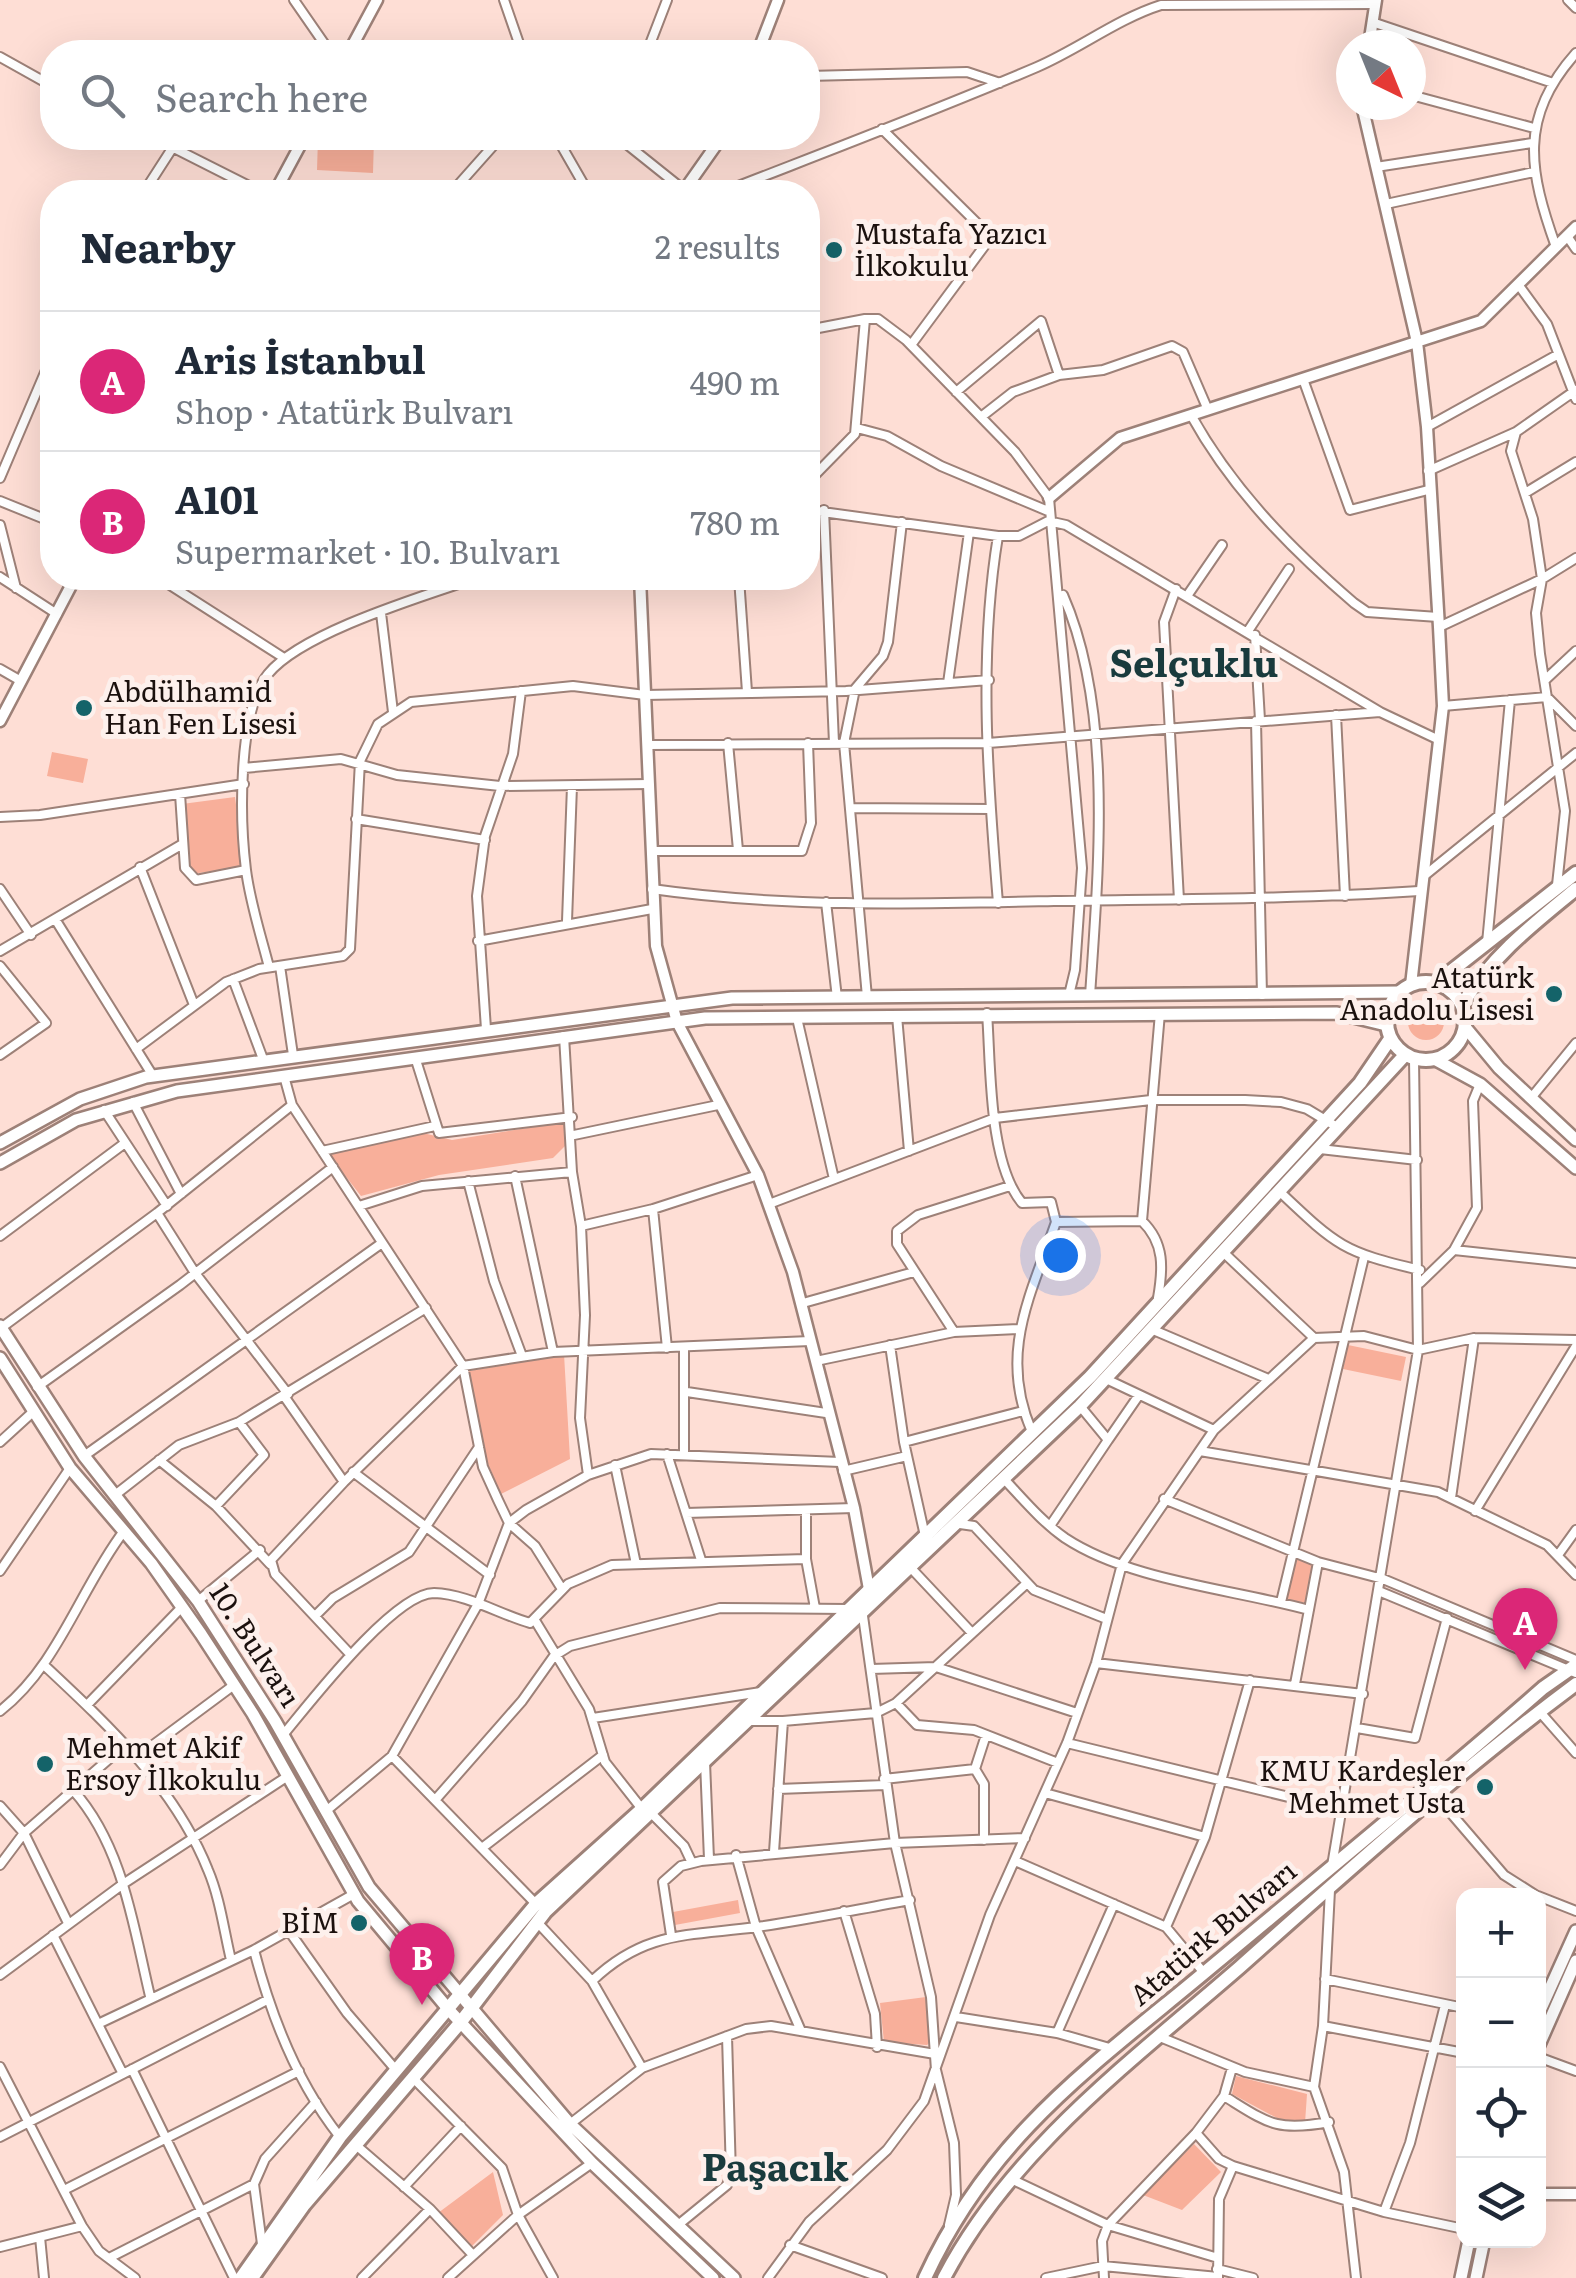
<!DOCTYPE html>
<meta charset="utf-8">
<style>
:root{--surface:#fff;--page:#f6f6f7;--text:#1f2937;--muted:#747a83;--line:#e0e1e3;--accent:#db2777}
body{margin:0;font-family:Literata,serif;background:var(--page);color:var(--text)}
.controls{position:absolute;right:30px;bottom:30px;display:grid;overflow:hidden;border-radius:20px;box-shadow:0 10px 40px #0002}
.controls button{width:90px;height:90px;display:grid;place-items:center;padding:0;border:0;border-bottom:2px solid var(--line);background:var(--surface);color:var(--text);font:50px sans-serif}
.compass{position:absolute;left:1336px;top:30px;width:90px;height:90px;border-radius:50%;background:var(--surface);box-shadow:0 10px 40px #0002;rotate:137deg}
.you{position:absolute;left:1060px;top:1255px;width:35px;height:35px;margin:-25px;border:8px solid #fff;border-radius:50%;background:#1a73e8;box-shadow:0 0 0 15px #1a73e833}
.badge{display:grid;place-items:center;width:65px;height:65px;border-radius:50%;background:var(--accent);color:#fff;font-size:32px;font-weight:700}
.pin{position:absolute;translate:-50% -82px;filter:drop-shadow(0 2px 5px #0008)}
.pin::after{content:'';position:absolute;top:52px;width:35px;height:30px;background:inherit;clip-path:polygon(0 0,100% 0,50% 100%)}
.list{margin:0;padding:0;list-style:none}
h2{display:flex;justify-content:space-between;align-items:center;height:130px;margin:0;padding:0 40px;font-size:42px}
h2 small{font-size:32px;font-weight:400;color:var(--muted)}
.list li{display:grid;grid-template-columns:65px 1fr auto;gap:30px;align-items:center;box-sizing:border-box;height:140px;padding:0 40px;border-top:2px solid var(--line)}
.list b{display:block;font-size:38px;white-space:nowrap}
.list p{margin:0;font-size:32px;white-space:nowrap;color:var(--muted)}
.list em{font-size:32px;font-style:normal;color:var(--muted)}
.icon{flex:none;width:55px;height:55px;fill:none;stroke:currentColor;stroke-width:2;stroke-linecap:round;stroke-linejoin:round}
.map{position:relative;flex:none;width:1576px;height:2278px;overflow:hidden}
.search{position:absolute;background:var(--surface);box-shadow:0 10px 40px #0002;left:40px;top:40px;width:780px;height:110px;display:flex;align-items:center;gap:25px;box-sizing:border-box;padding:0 35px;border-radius:40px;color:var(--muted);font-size:38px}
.panel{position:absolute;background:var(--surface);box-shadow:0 10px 40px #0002;left:40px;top:180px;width:780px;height:410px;border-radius:40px}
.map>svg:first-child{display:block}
.green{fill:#f8af9a}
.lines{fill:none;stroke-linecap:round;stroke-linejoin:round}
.minor-casing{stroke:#9d8178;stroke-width:12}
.tertiary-casing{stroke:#9d8178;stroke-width:15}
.secondary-casing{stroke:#9d8178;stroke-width:16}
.primary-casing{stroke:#9d8178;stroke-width:18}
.minor{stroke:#fff;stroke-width:8}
.tertiary{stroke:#fff;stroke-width:10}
.secondary{stroke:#fff;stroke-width:11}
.primary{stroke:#fff;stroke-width:12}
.poi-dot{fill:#146369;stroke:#fdf0ec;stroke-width:4}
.labels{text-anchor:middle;stroke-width:10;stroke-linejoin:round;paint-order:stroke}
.poi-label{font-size:28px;fill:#1b110e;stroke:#fdf0ec;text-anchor:start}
.street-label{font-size:28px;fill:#1b110e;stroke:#fdf0ec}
.district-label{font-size:38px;font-weight:bold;fill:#193b3d;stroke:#fdf0ec}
</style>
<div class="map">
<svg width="1576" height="2278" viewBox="0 0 1576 2278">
<rect width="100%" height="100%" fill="#feded5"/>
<path class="green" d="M318 138H374L373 173 317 170Z
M52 752 88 759 83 783 47 776Z
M235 797 244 867 191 874 182 804Z
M1408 1022a18 18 0 1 1 36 0a18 18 0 1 1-36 0Z
M565 1122 569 1142 553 1158 439 1175 361 1196 329 1155 423 1133 452 1140Z
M1348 1345 1406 1357 1401 1381 1343 1369Z
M564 1354 570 1459 501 1494 485 1457 469 1371Z
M1298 1557 1314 1565 1306 1603 1285 1599Z
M738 1900 740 1913 675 1925 673 1912Z
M926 1997 932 2041 927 2045 884 2042 880 2003Z
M1236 2076 1307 2094 1305 2123 1288 2124 1232 2094Z
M1194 2144 1221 2172 1182 2210 1143 2195Z
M493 2172 503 2215 470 2248 438 2213Z"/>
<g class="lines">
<g class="minor-casing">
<path id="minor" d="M294 0 330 52
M504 0 522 52
M1568 0 1576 8
M1372 22 1553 83
M647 52 667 0
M0 57 52 86
M808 76 967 72 1000 83
M1411 95 1534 128
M882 129 991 237 911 345
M154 138 261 192
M557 138 588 192
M619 138 684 190
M1376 167 1532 143
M144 192 173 147
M452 192 500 138
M723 192C828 151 934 111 1037 67 1079 49 1117 19 1161 5L1375 4
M1386 204 1534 172
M1567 236 1576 249
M1556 247C1529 171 1518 118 1576 53
M1520 287 1547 324 1576 399
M808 330 865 319
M1303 379 1350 510 1428 490
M956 392 1041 321 1059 375
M1191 415C1232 489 1290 548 1354 603L1367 612 1438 617
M981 417 1013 392 1059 375 1103 370 1172 346 1183 352 1208 410
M1427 427 1557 355
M857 428 887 436 941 466 1048 511
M1428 471 1516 432
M0 478 52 356
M808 482 855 434 865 319H878L906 340 1015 452 1049 498 1082 868 1075 970 1069 995
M1525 493 1576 462
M0 501 52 522
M808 510 998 536H1019L1048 521 1066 525 1380 712
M824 510 834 743
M0 525 16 588
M0 577 57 614
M159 578 284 658
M739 578 747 692
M1176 589 1164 622 1179 900
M1063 595C1114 711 1098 872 1090 996
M1187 596 1222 545
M381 613 393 712
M1439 627 1542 579 1576 558
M1248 631 1289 569
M1255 635 1260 720
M0 669 21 681
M1545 680 1576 651
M948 683 969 532
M1443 706 1547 697 1576 726
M1336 715 1345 896
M1256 721 1262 995
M728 743 738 850
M648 745 988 743 1380 712 1437 739
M244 768 341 759 397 775 500 786 649 784
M180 794 185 868 196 880 246 870
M850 808 991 809
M0 817 40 815 244 784
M356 819 485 840
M651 851H802L811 823 808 743
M140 867 194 1005
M1424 876 1576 753
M1557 885 1565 811 1540 654 1536 613 1542 579 1533 519 1511 451 1516 432 1576 390
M0 889 31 935
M652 889C785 908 921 904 1054 901 1176 899 1298 899 1419 891
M826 902 837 998
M998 903C988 782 978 657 998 536
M55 919 153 1076
M567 921 572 786
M478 941 652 909
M1487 943 1510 700
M0 951 181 845
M0 966 46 1023 0 1055
M280 966 293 1055
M269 967C261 936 250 902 246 870 240 822 237 712 268 674 302 632 424 596 476 578
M233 979 263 1059
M867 997 844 743 855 689 883 656 888 642 902 522
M987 1013C991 1065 988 1162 1022 1203L1051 1202 1056 1222C1030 1297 998 1354 1032 1432
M897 1016 909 1151
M797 1018 834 1179
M486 1029 477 896 485 836 513 754 521 691
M564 1036 572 1172 581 1226 585 1315 580 1418 588 1475
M136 1049 226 982 259 969 343 956 350 949 360 761 378 724 411 702 573 686 645 695 846 691 989 680
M415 1057 439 1133 572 1117
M284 1076 292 1105 463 1366 483 1467 498 1500 509 1523 535 1546 562 1589
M1531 1098 1576 1043
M133 1102 181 1194
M104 1110 167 1206
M574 1135 718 1105
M1320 1149 1417 1160
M322 1151 435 1126
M515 1176 553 1352
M468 1181 494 1281 522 1356
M1280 1192C1337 1246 1343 1252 1420 1270
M769 1204 995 1118 1151 1100H1245L1281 1102 1307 1109 1337 1127
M359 1206 422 1186 572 1172
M653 1209 667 1348
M157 1213 195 1273 288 1394
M1142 1221 1160 1013
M1056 1222 1142 1221C1165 1243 1163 1269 1158 1298
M581 1226 653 1209 758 1175
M0 1236 125 1143
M1454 1250 1477 1208 1473 1101 1480 1084
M1223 1252 1314 1338
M1420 1283 1454 1250 1576 1263
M803 1303 914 1272
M1 1328 157 1213 292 1105
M1151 1329 1266 1378
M954 1332 897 1244V1231L918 1215 1010 1186
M890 1345 904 1442 925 1536
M816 1361 954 1332 1019 1329
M1106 1379 1214 1430
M37 1387 180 1285 333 1167
M687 1392 826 1413
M284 1396 344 1482
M239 1422 264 1455 216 1506 270 1564
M1108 1440 1139 1395
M0 1442 34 1411
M904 1442 1023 1411
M1200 1451 1438 1492 1547 1545 1576 1575
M667 1454 701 1560
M684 1455V1347
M84 1456 382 1243
M159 1460 216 1506
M615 1465 636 1564
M843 1471 907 1456
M353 1472 490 1575
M1004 1479C1023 1499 1042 1522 1065 1538 1130 1581 1233 1589 1309 1610
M115 1495 179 1445 239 1422 426 1308
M1451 1498 1474 1338
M1164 1499 1318 1562 1383 1579 1576 1660
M1475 1511 1576 1346
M686 1513 854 1508
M806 1513V1559L815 1608
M960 1524 974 1526 1034 1590 1104 1618
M1050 1526 1108 1440 1080 1406
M1558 1555 1576 1530
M910 1567 972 1633
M0 1571 70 1468
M1381 1592 1576 1673
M198 1601 260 1550
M1281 1602 1364 1257
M862 1609 895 1843 931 1997 936 2070 954 2143 956 2195 949 2225
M315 1616 333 1598 409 1552 479 1447
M536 1622 589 1709 605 1762 642 1809
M350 1654 275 1574 271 1560 344 1482 463 1366 553 1352 810 1341
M1096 1663 1363 1694
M45 1666C108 1725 175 1787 208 1870 220 1898 224 1931 231 1960
M871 1669 936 1667 1077 1713
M1295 1684 1318 1562
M896 1703 917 1725 974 1730 1058 1763
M87 1705 182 1607
M0 1711C58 1666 80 1589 124 1531
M1539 1711 1576 1753
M593 1718 761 1692
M748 1721H783
M1357 1728 1415 1738 1447 1618
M283 1735C309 1704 394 1593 434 1593 467 1594 499 1614 530 1623L568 1584 612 1565 806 1559
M1067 1743 1342 1810
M392 1756 538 1906
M137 1757 234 1685
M705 1762 709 1859
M975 1769 986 1735
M884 1779 975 1769 984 1784V1840
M778 1789 885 1785
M73 1790C123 1846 133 1925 150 1996
M1045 1793 1205 1837
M1437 1797 1504 1875 1537 1896
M436 1799 522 1701 554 1656 570 1646 720 1608 848 1609
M0 1806 24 1833 0 1865
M326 1811 392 1756 478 1604 509 1523 526 1510 588 1475 651 1454 840 1462
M651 1813 684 1846 692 1863
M482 1848 603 1755
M774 1852 783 1721 876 1713 896 1703 1026 1584
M736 1855 756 1927 801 2031
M1015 1861 1166 1927 1204 1973
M1332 1866 1418 1350 1414 1059
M1330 1890 1323 2026 1314 2087 1344 2172 1356 2278
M1538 1896 1576 1911
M844 1911 875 2014 877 2047
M68 1923 24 1833 125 1745
M538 1923 592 1981 642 2068
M1166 1927 1205 1837 1250 1680
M289 1931 347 2013 396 2070
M53 1935 123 2074
M671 1935 663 1882 681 1866 701 1861 895 1843 1025 1838
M254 1950C271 2016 297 2083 340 2137
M0 1975 123 1884 288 1776
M1325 1979 1464 2008
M592 1981C645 1930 690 1936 757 1927 808 1920 859 1909 910 1900
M956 2017 1057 2033 1113 2049
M98 2024 254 1950 354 1894
M1323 2026 1464 2053
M1057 2033 1114 1904
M1160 2037 1245 2072 1314 2087
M1538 2057 1576 2071
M0 2067 82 2226 99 2251 135 2278
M132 2069 234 2278
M414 2079 502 2168 518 2215 553 2278
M1224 2096 1232 2068
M570 2124 642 2068 746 2029 771 2026 935 2054
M1196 2133 1219 2159 1233 2166 1384 2212 1464 2229
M0 2137 267 2000
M357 2146 430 2209 472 2254
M1011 2179 1108 2225 1218 2258
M404 2187 461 2126
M64 2190 299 2071
M1384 2212 1410 2143 1445 2005
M678 2225 727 2185 731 2175 727 2036
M40 2237 44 2278
M262 2244 254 2184 265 2159 316 2102
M790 2245 882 2278
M0 2247 82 2226
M109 2258 254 2184
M1217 2269 1253 2278
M362 2278 430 2209
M448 2278 518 2215 592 2163
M768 2278 809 2222 887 2150 924 2101 990 1915 1067 1743 1096 1663 1122 1564 1214 1430 1314 1338 1364 1336 1418 1350 1474 1338 1576 1340
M1046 2278 1103 2266 1218 2277
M1104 2278 1102 2241 1108 2225 1196 2133 1224 2096C1268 2123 1276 2132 1329 2122
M1218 2278 1219 2199 1233 2166"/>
</g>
<g class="tertiary-casing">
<path id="tertiary" d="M1369 45 1376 0
M349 52 377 0
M758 52 778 0
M1362 105 1417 342 1427 427 1439 627 1443 706 1411 985
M275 192 304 138
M683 192 721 138
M1049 498 1120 438 1481 321 1576 227
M640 578 656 946 677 1022 758 1175 793 1272 854 1508 869 1589
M0 721 75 578
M1538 2194H1576"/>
</g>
<g class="secondary-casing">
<path id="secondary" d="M1465 1027 1499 1068 1576 1140
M1436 1060 1480 1084 1576 1168
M0 1143 80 1099 146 1077 732 998 1399 992
M0 1163 76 1120 177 1091 705 1018 1337 1013 1386 1025
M0 1326 84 1456 198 1601 275 1721 369 1887 570 2124 734 2278
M0 1358 70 1468 151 1563 201 1634 253 1714 358 1901 449 2010 592 2163 713 2278
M1538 2015 1576 1931
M1538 2047 1576 1961
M1461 2278 1469 2240
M1476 2278 1484 2240"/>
</g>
<g class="primary-casing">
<path id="primary" d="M1387 1021a39 39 0 1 1 78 0a39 39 0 1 1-78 0Z
M1436 983 1576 873
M1462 1005C1492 956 1532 925 1576 889
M241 2278 340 2137 536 1904 642 1809 1090 1377 1360 1083 1390 1039
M252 2278 304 2205 460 2023 545 1912 1080 1406 1405 1055
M925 2278C992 2132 1097 2063 1216 1963 1325 1872 1436 1782 1543 1688L1576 1665
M944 2278C1011 2150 1133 2060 1240 1967 1349 1870 1459 1771 1576 1684"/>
</g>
<use href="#minor" class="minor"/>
<use href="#tertiary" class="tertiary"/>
<use href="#secondary" class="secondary"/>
<use href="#primary" class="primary"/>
</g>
<g class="poi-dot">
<circle cx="834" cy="250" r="10"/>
<circle cx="84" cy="708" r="10"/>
<circle cx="1554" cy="994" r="10"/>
<circle cx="45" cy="1764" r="10"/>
<circle cx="1485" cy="1787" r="10"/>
<circle cx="359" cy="1923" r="10"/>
</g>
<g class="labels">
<g class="poi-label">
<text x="854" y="244">Mustafa Yazıcı<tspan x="854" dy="32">İlkokulu</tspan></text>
<text x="104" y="702">Abdülhamid<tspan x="104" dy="32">Han Fen Lisesi</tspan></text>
<text x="1534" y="988" text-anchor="end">Atatürk<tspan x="1534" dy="32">Anadolu Lisesi</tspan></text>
<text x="65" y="1758">Mehmet Akif<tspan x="65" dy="32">Ersoy İlkokulu</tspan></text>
<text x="1465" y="1781" text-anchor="end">KMU Kardeşler<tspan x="1465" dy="32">Mehmet Usta</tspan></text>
<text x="339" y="1933" text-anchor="end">BİM</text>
</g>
<g class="street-label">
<text transform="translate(255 1645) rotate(57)" y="10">10. Bulvarı</text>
<text transform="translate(1213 1933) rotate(-40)" y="10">Atatürk Bulvarı</text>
</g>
<g class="district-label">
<text x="1194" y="677">Selçuklu</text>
<text x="775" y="2181">Paşacık</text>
</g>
</g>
</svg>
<div class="controls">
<button>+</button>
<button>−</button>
<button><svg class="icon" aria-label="locate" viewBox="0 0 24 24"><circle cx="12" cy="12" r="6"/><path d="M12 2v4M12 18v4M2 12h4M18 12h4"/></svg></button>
<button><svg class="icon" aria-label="layers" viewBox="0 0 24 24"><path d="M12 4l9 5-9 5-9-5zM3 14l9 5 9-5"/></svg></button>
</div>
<svg class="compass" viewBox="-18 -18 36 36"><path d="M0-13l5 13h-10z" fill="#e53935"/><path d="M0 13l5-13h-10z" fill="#747a83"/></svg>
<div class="you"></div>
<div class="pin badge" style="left:1525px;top:1670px">A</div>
<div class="pin badge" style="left:422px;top:2005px">B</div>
<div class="search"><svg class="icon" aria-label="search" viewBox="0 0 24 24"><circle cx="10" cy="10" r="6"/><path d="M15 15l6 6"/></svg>Search here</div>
<section class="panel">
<h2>Nearby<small>2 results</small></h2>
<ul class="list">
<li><span class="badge">A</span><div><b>Aris İstanbul</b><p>Shop · Atatürk Bulvarı</p></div><em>490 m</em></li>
<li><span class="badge">B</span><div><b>A101</b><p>Supermarket · 10. Bulvarı</p></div><em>780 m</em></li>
</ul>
</section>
</div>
